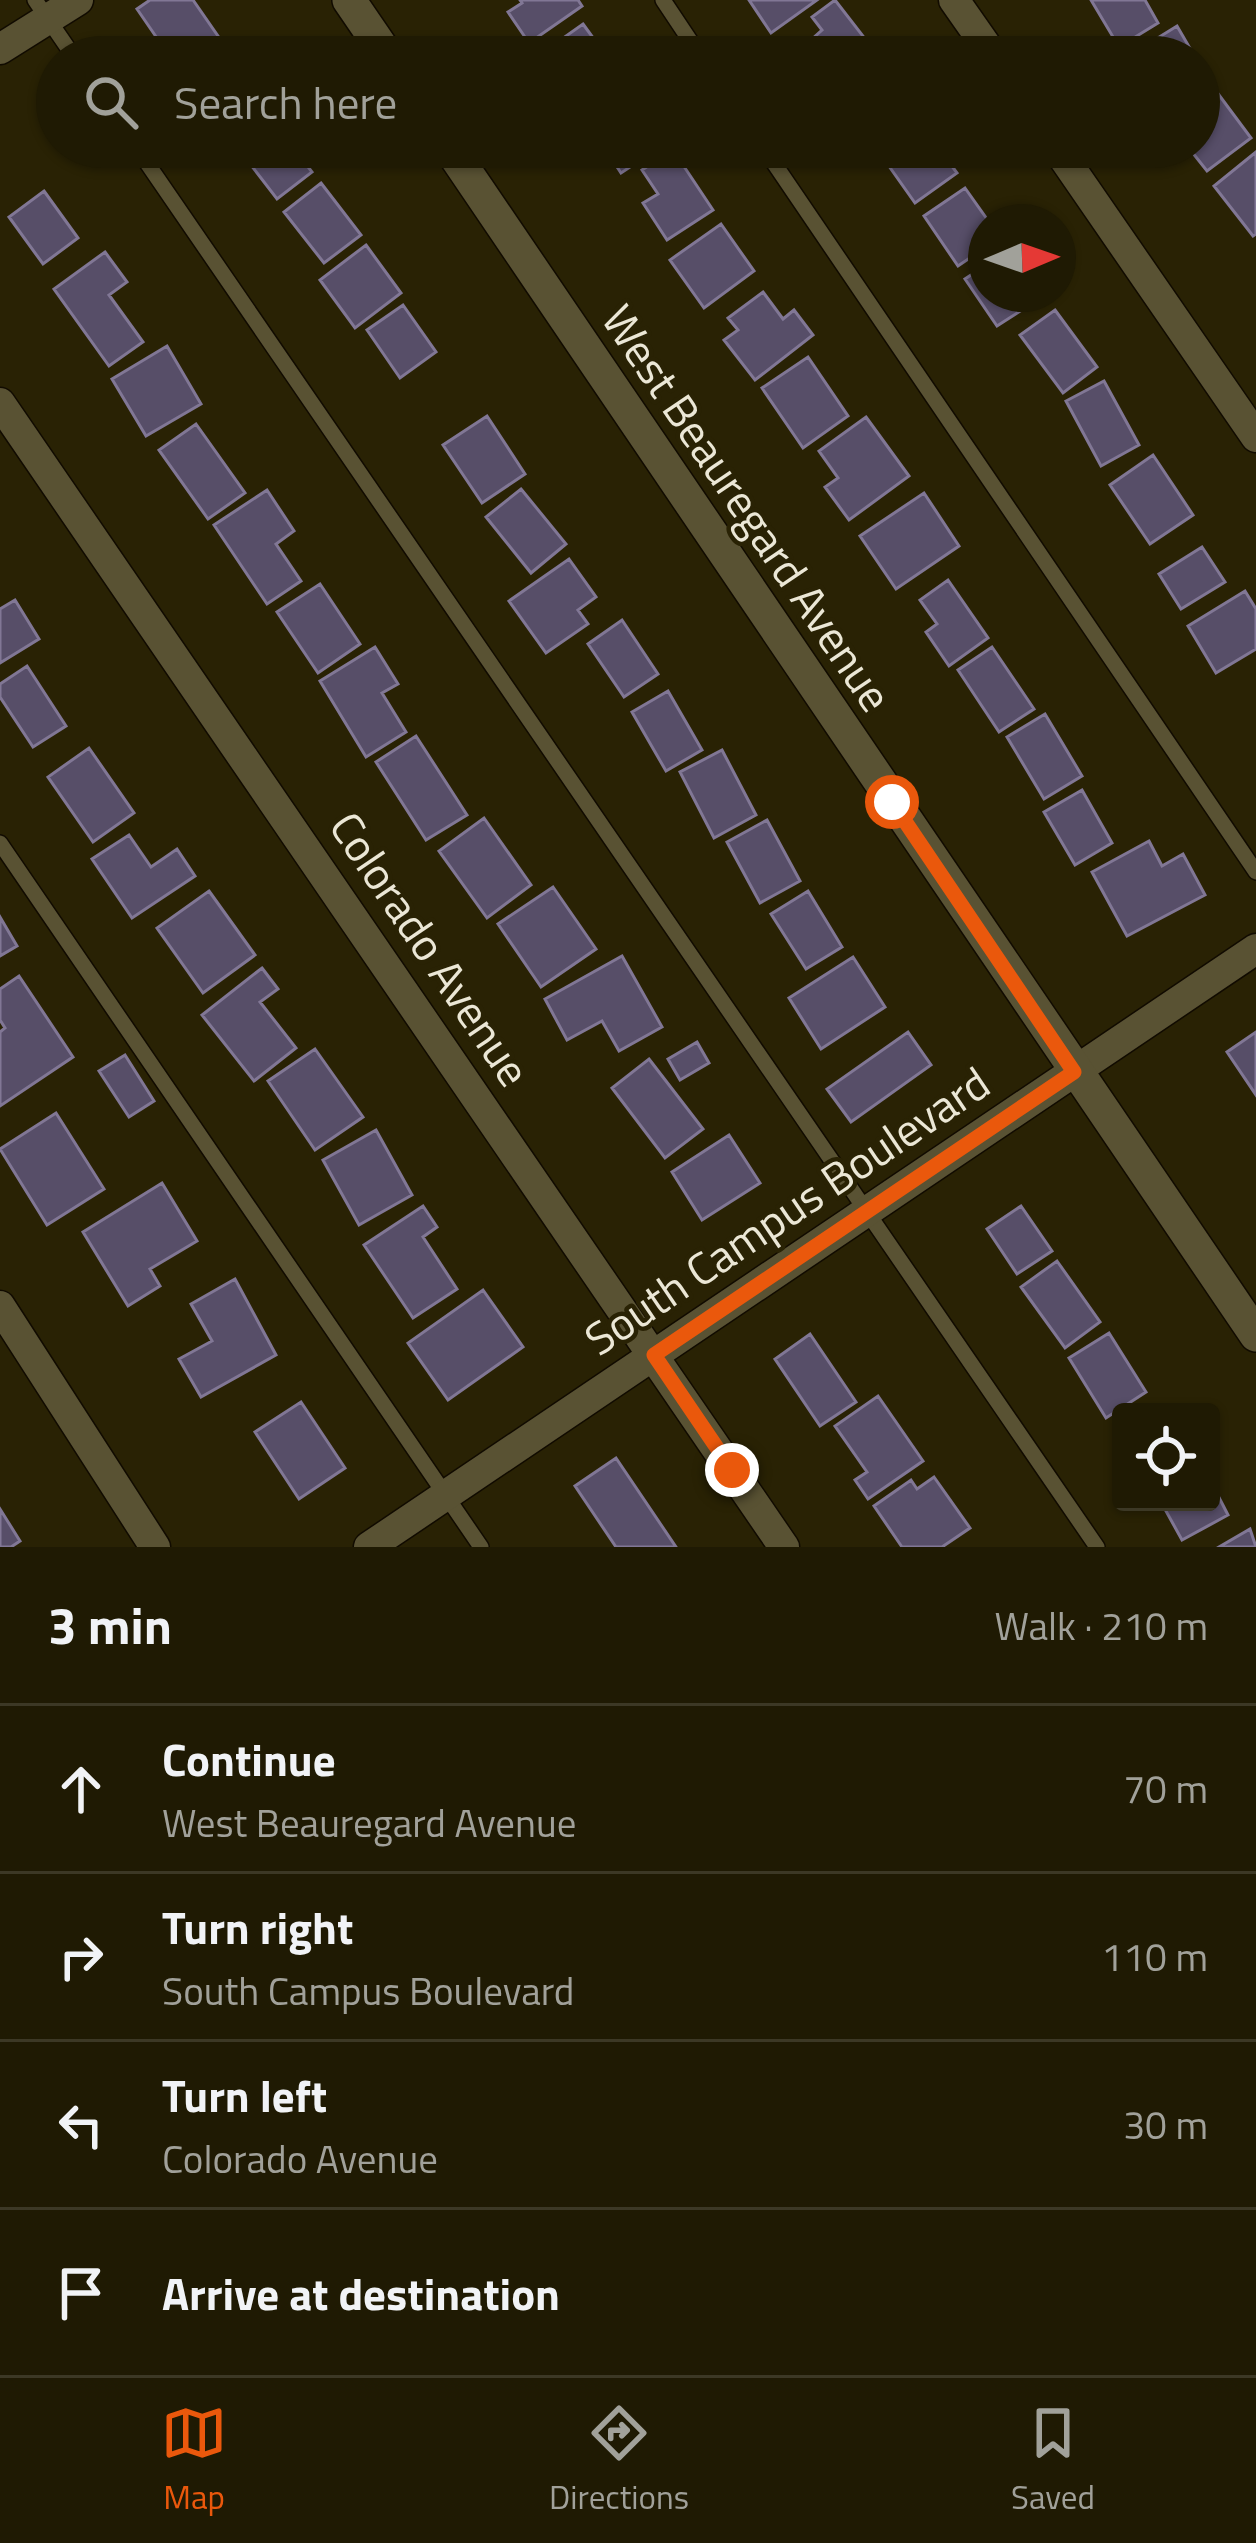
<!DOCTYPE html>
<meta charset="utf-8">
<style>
:root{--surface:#1f1a03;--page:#2c2712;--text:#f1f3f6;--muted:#a1a19a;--line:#3c3825;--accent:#ea580c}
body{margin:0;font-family:"Titillium Web",sans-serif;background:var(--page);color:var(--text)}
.controls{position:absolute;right:36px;bottom:36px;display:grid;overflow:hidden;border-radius:12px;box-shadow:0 3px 9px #0004}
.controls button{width:108px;height:108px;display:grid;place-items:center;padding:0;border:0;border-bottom:3px solid var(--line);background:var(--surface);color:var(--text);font:60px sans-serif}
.compass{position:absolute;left:968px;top:204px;width:108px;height:108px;border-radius:50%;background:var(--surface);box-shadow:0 3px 9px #0004;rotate:88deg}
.stop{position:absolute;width:36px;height:36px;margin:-27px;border:9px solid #ea580c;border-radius:50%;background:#fff}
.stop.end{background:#ea580c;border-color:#fff;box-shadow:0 3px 12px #0008}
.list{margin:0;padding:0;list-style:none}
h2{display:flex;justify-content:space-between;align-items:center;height:156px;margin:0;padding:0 48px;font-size:51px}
h2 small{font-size:39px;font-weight:400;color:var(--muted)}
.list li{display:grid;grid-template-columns:78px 1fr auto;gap:36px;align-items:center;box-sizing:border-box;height:168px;padding:0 48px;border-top:3px solid var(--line)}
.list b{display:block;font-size:45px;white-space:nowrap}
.list p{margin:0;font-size:39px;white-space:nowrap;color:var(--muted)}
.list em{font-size:39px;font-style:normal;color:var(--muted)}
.icon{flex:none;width:66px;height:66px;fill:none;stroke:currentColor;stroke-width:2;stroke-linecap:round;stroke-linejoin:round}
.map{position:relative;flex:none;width:1256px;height:1547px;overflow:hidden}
.search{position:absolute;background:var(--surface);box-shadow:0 3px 9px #0004;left:36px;right:36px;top:36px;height:132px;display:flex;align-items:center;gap:30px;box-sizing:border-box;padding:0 42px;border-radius:66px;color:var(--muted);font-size:45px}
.sheet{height:828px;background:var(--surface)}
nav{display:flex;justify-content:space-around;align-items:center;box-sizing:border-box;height:168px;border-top:3px solid var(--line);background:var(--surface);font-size:33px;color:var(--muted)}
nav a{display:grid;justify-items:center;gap:6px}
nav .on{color:var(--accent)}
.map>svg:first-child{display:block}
.building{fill:#574e68;stroke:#817795;stroke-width:3}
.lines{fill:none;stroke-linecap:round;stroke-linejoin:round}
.service-casing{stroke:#110b00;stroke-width:18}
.minor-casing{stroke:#110b00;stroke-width:33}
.tertiary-casing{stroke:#110b00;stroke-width:36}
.service{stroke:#595233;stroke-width:15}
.minor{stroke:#595233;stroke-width:30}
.tertiary{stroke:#595233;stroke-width:33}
.route{stroke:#ea580c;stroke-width:15}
.labels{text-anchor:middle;stroke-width:9;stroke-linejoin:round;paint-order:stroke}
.street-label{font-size:45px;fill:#ebe7d6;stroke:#292204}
</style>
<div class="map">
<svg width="1256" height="1547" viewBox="0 0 1256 1547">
<rect width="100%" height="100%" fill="#292204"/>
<path class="building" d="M150 0H193L220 39 195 57H170L137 9Z
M520 0H578L582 6 529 43 508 12 522 3Z
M749 0H817L771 33Z
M835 0 873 49 864 57H792L822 30 812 17Z
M1091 0H1145L1158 23 1119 47Z
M583 24 607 57H545L542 53Z
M1177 26 1195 57H1127Z
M1216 91 1251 138 1207 171 1188 147H1199V104Z
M255 147H293L312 172 277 199 244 156Z
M604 147H655L656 150 621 173Z
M900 147H938L957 173 915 203 884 159Z
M673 150 713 210 667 240 643 203 658 194 642 170Z
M1256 152V234L1253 236 1214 186Z
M321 183 361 235 324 263 284 212Z
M965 188 989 222 986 247 958 266 924 216Z
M44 191 78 238 43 264 9 217Z
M721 224 754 271 704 308 670 260Z
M366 245 401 293 355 328 320 280Z
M105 252 127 282 109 295 143 342 109 366 54 289Z
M986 265V294H1047L997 326 965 279Z
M763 292 783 319 794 310 813 335 755 380 724 340 738 330 728 318Z
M403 305 436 352 400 378 367 330Z
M1055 310 1097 367 1063 393 1020 335Z
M167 346 201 404 146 436 112 379Z
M808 357 848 416 803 448 762 388Z
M1104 381 1139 445 1101 466 1066 401Z
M487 416 525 474 482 503 443 445Z
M866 417 909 476 849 520 825 487 838 478 819 451Z
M196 424 245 493 208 519 159 450Z
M1153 455 1193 515 1150 544 1110 485Z
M521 489 566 544 531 573 486 517Z
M267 490 294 531 276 544 301 581 267 604 214 525Z
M924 493 959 546 896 589 860 536Z
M1202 547 1225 582 1181 609 1159 574Z
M569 559 596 597 578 610 588 624 546 653 509 601Z
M948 580 988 638 949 666 926 632 937 624 920 600Z
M320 584 360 644 318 673 277 612Z
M1245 591 1256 609V649L1216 673 1188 626Z
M15 600 39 639 0 663V609Z
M622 620 658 674 624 697 588 644Z
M375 647 398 684 382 693 406 732 366 757 320 681Z
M992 647 1034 709 999 732 958 670Z
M27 666 66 726 33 747 0 697V684Z
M668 691 702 750 666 771 632 712Z
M1045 714 1082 776 1044 799 1007 737Z
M416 736 467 815 426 840 376 762Z
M89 748 134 813 93 842 48 777Z
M722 750 756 815 714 838 680 772Z
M1082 790 1112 843 1075 865 1044 812Z
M484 818 531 885 487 918 439 851Z
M767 820 800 881 760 903 727 842Z
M129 835 151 867 177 849 195 876 132 918 92 859Z
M1149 841 1162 866 1183 854 1205 895 1127 936 1092 872Z
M553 887 596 949 541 987 498 924Z
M209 891 255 955 203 993 157 928Z
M808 891 842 947 806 969 771 914Z
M0 917 17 946 0 956Z
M622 956 662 1027 619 1051 602 1021 567 1040 545 999Z
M853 957 885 1007 821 1049 789 998Z
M262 968 278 989 260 1002 296 1048 254 1081 202 1015Z
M19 976 73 1057 0 1106V1032L5 1028 0 1020V989Z
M908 1032 931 1065 851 1122 827 1089Z
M1256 1032V1095L1227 1052Z
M697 1042 709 1063 680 1080 668 1059Z
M315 1049 363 1117 315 1150 268 1081Z
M125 1055 154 1101 129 1117 99 1071Z
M649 1059 703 1129 665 1158 612 1088Z
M56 1113 104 1189 47 1225 0 1149Z
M376 1130 412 1195 359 1225 323 1160Z
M729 1135 760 1183 702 1220 672 1172Z
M162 1183 197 1241 150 1269 160 1286 128 1306 83 1232Z
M423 1206 437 1227 423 1237 457 1289 413 1318 364 1245Z
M1021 1206 1052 1251 1017 1274 987 1229Z
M1057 1261 1100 1322 1065 1348 1021 1287Z
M235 1279 276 1355 201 1397 179 1359 212 1341 191 1304Z
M483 1290 523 1347 448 1400 408 1343Z
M1109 1333 1146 1392 1106 1418 1069 1358Z
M810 1334 856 1402 820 1426 775 1359Z
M878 1396 923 1461 868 1499 855 1480 867 1472 835 1426Z
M301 1402 345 1468 299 1499 255 1432Z
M616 1458 676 1547H616L575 1486Z
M934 1477 970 1528 942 1547H902L874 1506 911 1480 917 1489Z
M1211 1482 1228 1515 1182 1540 1161 1502H1211Z
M0 1509 20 1541 11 1547H0Z
M1250 1529 1256 1547H1219Z"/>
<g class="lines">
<g class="service-casing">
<path id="service" d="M35 0 74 57
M663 0 701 57
M136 147 1097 1547
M763 147 1256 872
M0 843 481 1547"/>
</g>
<g class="minor-casing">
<path id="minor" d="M954 0 994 57
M0 49 78 0
M1056 147 1256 437
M0 403 784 1547
M0 1306 155 1547
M369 1547 1256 949"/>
</g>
<g class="tertiary-casing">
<path id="tertiary" d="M349 0 388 57
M449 147 1256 1335"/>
</g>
<use href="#service" class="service"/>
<use href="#minor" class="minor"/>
<use href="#tertiary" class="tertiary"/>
</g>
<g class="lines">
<path class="route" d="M732 1470 654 1355 1074 1072 892 802"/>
</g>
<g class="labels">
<g class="street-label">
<text transform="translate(747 508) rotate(56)" y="16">West Beauregard Avenue</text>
<text transform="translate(430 949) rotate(56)" y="16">Colorado Avenue</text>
<text transform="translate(787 1211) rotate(-34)" y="16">South Campus Boulevard</text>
</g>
</g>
</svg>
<div class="controls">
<button><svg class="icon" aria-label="locate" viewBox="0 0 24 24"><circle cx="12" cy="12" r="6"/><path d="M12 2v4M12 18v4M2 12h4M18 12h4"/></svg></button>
</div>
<svg class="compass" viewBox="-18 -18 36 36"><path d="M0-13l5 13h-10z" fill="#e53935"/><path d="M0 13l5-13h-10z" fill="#a1a19a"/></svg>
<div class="stop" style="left:892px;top:802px"></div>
<div class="stop end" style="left:732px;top:1470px"></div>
<div class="search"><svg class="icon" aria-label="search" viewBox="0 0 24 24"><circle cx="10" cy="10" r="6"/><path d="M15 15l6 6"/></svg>Search here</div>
</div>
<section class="sheet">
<h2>3 min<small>Walk · 210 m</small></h2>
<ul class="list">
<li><svg class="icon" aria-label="ahead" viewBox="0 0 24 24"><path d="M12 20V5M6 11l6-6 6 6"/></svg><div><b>Continue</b><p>West Beauregard Avenue</p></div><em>70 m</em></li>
<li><svg class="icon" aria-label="right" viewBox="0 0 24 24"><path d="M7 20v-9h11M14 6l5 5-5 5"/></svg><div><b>Turn right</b><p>South Campus Boulevard</p></div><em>110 m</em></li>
<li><svg class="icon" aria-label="left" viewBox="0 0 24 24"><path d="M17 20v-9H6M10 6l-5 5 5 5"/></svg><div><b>Turn left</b><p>Colorado Avenue</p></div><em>30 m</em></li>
<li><svg class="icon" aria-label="arrive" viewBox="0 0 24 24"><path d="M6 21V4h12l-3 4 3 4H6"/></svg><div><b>Arrive at destination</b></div></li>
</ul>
</section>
<nav>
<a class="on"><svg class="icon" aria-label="map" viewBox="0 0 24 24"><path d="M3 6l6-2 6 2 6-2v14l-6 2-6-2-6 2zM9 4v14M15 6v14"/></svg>Map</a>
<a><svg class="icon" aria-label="directions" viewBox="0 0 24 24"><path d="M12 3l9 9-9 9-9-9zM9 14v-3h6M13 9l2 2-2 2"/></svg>Directions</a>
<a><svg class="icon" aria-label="saved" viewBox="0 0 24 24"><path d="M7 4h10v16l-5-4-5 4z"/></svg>Saved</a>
</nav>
